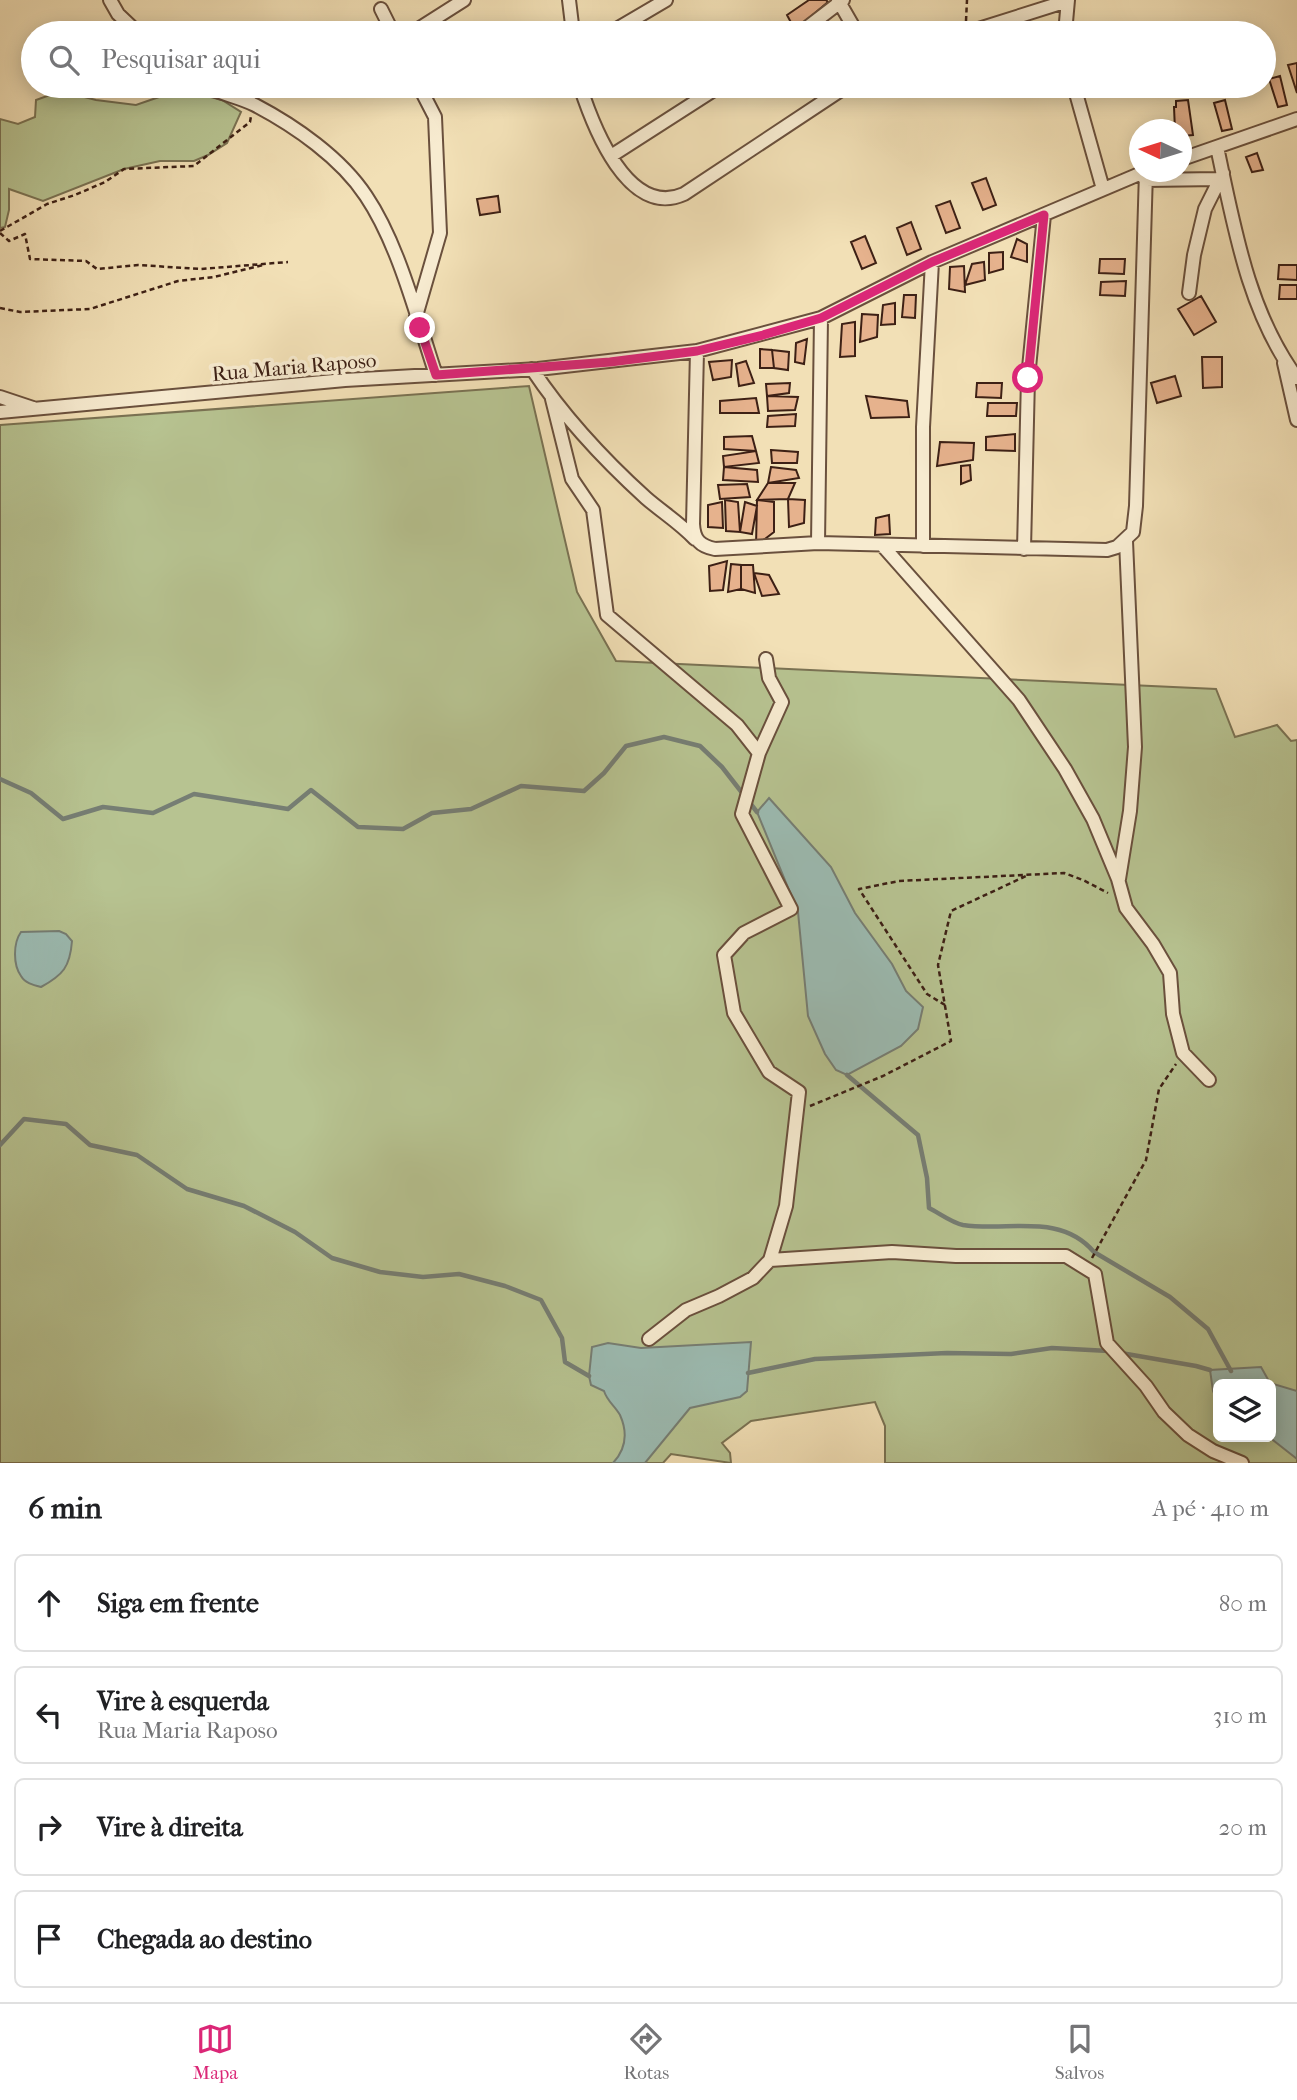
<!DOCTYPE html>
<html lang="pt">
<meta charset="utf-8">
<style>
:root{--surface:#fff;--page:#f6f6f6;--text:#202124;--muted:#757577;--line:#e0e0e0;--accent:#db2777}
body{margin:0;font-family:"IM FELL French Canon",serif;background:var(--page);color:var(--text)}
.controls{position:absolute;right:21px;bottom:21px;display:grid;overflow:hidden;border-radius:10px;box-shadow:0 4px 18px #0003}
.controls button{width:63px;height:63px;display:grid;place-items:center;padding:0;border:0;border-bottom:2px solid var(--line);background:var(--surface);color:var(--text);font:35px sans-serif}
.compass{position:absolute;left:1129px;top:119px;width:63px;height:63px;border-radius:50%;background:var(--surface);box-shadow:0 4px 18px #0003;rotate:274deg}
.stop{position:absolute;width:21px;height:21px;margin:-16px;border:5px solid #db2777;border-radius:50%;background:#fff}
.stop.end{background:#db2777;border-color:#fff;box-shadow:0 2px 7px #0008}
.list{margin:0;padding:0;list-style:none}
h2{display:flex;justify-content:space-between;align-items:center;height:91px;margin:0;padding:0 28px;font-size:30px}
h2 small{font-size:23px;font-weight:400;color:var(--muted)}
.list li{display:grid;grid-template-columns:46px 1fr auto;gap:21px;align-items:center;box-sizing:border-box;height:98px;margin:0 14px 14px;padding:0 14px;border:2px solid var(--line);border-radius:10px}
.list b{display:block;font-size:26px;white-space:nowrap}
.list p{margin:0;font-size:23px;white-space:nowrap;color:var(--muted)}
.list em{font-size:23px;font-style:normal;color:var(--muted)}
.icon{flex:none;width:38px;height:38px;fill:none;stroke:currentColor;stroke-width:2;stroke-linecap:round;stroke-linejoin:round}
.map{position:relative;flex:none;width:1297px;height:1463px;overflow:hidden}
.search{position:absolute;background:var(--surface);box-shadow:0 4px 18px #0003;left:21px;right:21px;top:21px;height:77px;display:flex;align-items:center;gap:18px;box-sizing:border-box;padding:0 24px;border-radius:38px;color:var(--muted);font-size:26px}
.sheet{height:539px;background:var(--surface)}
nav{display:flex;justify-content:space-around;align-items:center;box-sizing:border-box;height:98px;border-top:2px solid var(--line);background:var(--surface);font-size:19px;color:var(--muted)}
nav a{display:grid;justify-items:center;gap:4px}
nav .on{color:var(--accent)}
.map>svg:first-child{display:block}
.green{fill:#b7c391;stroke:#7a7253;stroke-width:2;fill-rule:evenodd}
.water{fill:#9cbcb3;stroke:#767e74;stroke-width:2}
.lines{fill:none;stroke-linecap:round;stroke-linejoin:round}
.stream{stroke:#767e74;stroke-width:4.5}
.building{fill:#e6b28d;stroke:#3d2015;stroke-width:2}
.minor-casing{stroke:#6a503d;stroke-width:16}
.path{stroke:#3d2015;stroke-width:2.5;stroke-dasharray:5 3.5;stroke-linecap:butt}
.minor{stroke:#f7ebd0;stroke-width:12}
.route{stroke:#db2777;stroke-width:9}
.labels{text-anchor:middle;stroke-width:7;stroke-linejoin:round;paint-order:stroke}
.street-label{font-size:21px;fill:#3d2015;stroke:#f7ebd0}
</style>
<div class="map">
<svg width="1297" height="1463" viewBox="0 0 1297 1463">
<rect width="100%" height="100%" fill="#f2e0b6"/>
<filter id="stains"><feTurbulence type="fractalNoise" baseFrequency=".00286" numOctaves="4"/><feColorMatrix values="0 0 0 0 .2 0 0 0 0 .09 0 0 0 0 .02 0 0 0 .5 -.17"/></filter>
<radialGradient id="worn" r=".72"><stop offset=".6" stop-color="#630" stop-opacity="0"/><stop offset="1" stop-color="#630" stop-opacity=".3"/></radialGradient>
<path class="green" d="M173 87 222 100 241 112 227 143 208 155 194 161H160L124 169 43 201 9 189V210L5 227 0 228V119L18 124 35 117 36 100 61 91 96 100 136 105 159 97Z
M529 386 577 592 616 661 1216 689 1235 737 1277 725 1291 741 1297 740V1463H885V1426L875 1402 751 1421 722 1443 730 1453 731 1463 671 1454 663 1463H0V425ZM1218 1384H1271V1437H1218Z"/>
<path class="water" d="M769 798 831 867 855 913 892 964 906 991 923 1007 918 1029 901 1046 847 1075 836 1070 825 1054 808 1016 798 912 757 812Z
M59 931 66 934 72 941C70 967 63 975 41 987 33 985 25 983 21 976 13 965 13 943 21 932Z
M751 1342 747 1391 740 1397 690 1408 645 1463H613C626 1449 628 1433 620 1415 615 1406 607 1401 604 1391L591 1385 589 1376 592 1347 608 1343 641 1348Z
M1261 1367 1270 1383 1297 1391V1459L1269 1437H1271V1384H1218V1402L1213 1391 1210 1370Z"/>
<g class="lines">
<path class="stream" d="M0 779 31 793 63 819 103 807 153 813 194 794 288 809 311 790 358 827 403 829 432 813 471 809 521 786 584 791 604 773 626 746 664 737 700 746 722 767 757 812
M847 1075 918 1135 927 1178 929 1208C939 1213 952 1223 963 1225 1008 1232 1060 1212 1094 1252L1170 1297 1208 1329 1231 1371
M0 1145 24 1119 66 1124 90 1145 137 1155 187 1189 244 1206 295 1232 332 1258 380 1272 423 1277 459 1274 505 1286 541 1300 562 1338 565 1362 589 1376
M1121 1353 1196 1366 1210 1370
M748 1373 815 1359 947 1353 1011 1354 1052 1348 1109 1351"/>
</g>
<path class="building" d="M809 0H826L828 2 795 30 787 15Z
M1297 63V93L1288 65Z
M1280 76 1287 105 1278 107 1269 79Z
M1188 100 1193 135 1182 136V130H1175L1174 107H1176V101Z
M1225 100 1232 129 1222 131 1214 103Z
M1257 153 1263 170 1252 172 1246 157Z
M986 178 996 205 983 210 972 183Z
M498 196 500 212 480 215 477 199Z
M950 201 960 228 946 233 936 206Z
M911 222 921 249 907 255 897 228Z
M865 236 876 263 862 269 851 242Z
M1017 239 1027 244V262L1011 257Z
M1003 252V269L989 273V253Z
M1100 259H1125L1124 274 1099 273Z
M984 262 985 280 965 285 972 264Z
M1279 265H1297V280L1278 279Z
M964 266 965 292 949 289 950 267Z
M1126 281 1125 296 1100 295 1101 282Z
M1280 285H1297V299H1279Z
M904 295H916L915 318 902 317Z
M1201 296 1216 322 1194 335 1178 309Z
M895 303V324L881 325 883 305Z
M862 314 878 315 877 337 860 342Z
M855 322V356L840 357 842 324Z
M807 339 804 364 795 362 796 343Z
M760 349 772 350 774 368H760Z
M772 350 789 352 788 370 774 368Z
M1202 357H1222V387L1203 388Z
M732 360 731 377 713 380 709 362Z
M746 361 754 383 739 386 736 364Z
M1175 376 1181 396 1157 403 1151 383Z
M790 383 789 393 767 396 766 384Z
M977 383H1002L1001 398 976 397Z
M767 396 798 397 795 410 768 411Z
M866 396 907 401 909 417 871 418Z
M756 398 759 413H720V401Z
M988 403H1017L1016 416H987Z
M796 414 795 426 767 427 768 416Z
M1015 434V451L986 450V437Z
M752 436 756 451 724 449V437Z
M940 442 974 443 973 460 937 466Z
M771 450 798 452 797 463H772Z
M756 451 759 463 724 467 723 456Z
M970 465 971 480 961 484V466Z
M724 467 757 470 758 482 723 480Z
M771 467 796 470 799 478 768 483Z
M768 483H795L788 499 757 500Z
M747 484 750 497 720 499 718 485Z
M788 499 805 500 804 523 789 527Z
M725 500 738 502 740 532 726 531Z
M757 500 774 502V532L756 546Z
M722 502 723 528 708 527V505Z
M745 502 757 506 752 534 740 532Z
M889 515 890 534 875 535 876 518Z
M727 561 723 590 710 591 709 566Z
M731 564 741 565V589L728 592Z
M741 565H753L755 593 741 589Z
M754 573 769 575 779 594 762 596Z"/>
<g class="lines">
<g class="minor-casing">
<path id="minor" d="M110 0 118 14 138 33
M569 0 573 33
M838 0 857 33
M381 9 393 33
M412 33 464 0
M610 33 666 0
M800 33 843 0
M966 33 1067 1
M1065 33 1068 0
M205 86C221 94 239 97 255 105 295 126 341 158 366 196 399 245 417 318 436 375
M580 86C593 126 628 219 684 194L847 86
M1074 86 1103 189
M1217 147C1234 226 1248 312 1297 378
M611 156 720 86
M1182 159 1297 119
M1145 180 1219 179
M1189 293 1194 255 1205 209 1223 173
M416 316 440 233 435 117 419 86
M697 351 693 524C694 540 700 546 715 549L818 543 1107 550 1117 547 1133 532 1136 506 1146 172
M1284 363 1297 420
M532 369C564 417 603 459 646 498 662 512 680 523 695 539
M0 397 33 408
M552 399 572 479 593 510 607 615 737 725 759 753 742 814 791 909 744 933 724 955 734 1013 769 1072 799 1092 786 1206 770 1260 753 1278 719 1296 686 1310 649 1339
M0 412 345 380 538 369 697 351 821 318 932 262 1144 172
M818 543 821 318
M882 545 1019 700 1065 769 1093 819 1118 879 1126 908 1153 944 1170 973 1173 1014 1183 1053 1209 1080
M923 546V427L932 262
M1024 549 1028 378 1044 215
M759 753 782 702 769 678 766 659
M1119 879 1130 811 1135 747 1126 541
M770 1260 892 1252 956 1256H1066L1095 1274 1107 1343 1146 1386 1164 1412 1188 1435 1213 1451 1242 1463"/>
</g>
<path class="path" d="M966 21 967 0
M0 231 47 204 75 195 105 182 124 169 194 166 250 122 251 116
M0 233 9 241 25 234 30 259 86 261 97 269 138 265 201 269 288 262
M0 308 20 312 90 309 178 281 214 277 263 265
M945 1005 927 994 859 889 899 881 1064 873 1083 880 1108 893
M810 1106 883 1076 951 1041 938 965 951 911 1026 876
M1092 1258 1146 1160 1159 1089 1176 1064"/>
<use href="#minor" class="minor"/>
</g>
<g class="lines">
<path class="route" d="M420 328 436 375 610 362 697 351 763 335 821 318 932 262 1044 215 1028 378"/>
</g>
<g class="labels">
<g class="street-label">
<text transform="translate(294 367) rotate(-5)" y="7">Rua Maria Raposo</text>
</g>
</g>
<rect width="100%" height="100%" filter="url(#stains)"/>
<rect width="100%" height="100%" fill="url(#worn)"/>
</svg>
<div class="controls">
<button><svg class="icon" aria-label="layers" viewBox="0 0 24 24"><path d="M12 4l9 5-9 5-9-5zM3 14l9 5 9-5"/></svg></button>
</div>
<svg class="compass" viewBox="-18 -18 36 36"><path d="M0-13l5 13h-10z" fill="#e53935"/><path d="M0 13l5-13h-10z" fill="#757577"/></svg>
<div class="stop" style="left:1028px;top:378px"></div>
<div class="stop end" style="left:420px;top:328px"></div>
<div class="search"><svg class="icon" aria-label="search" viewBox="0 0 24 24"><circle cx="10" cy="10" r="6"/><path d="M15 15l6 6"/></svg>Pesquisar aqui</div>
</div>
<section class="sheet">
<h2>6 min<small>A pé · 410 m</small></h2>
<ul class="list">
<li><svg class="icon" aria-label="ahead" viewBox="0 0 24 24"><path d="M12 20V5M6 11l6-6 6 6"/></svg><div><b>Siga em frente</b></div><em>80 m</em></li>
<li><svg class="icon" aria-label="left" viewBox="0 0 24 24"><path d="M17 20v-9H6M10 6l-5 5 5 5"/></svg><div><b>Vire à esquerda</b><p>Rua Maria Raposo</p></div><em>310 m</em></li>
<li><svg class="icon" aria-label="right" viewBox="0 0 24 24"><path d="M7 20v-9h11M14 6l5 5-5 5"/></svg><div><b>Vire à direita</b></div><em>20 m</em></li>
<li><svg class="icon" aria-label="arrive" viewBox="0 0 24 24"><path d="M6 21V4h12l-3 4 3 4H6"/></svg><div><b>Chegada ao destino</b></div></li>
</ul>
</section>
<nav>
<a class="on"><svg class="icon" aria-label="map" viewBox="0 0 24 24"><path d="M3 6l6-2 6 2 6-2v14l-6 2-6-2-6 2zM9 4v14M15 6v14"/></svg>Mapa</a>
<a><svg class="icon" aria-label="directions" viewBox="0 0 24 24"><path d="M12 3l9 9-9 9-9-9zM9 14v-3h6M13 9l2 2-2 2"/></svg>Rotas</a>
<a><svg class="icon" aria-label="saved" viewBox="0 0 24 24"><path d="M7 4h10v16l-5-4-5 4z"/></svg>Salvos</a>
</nav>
